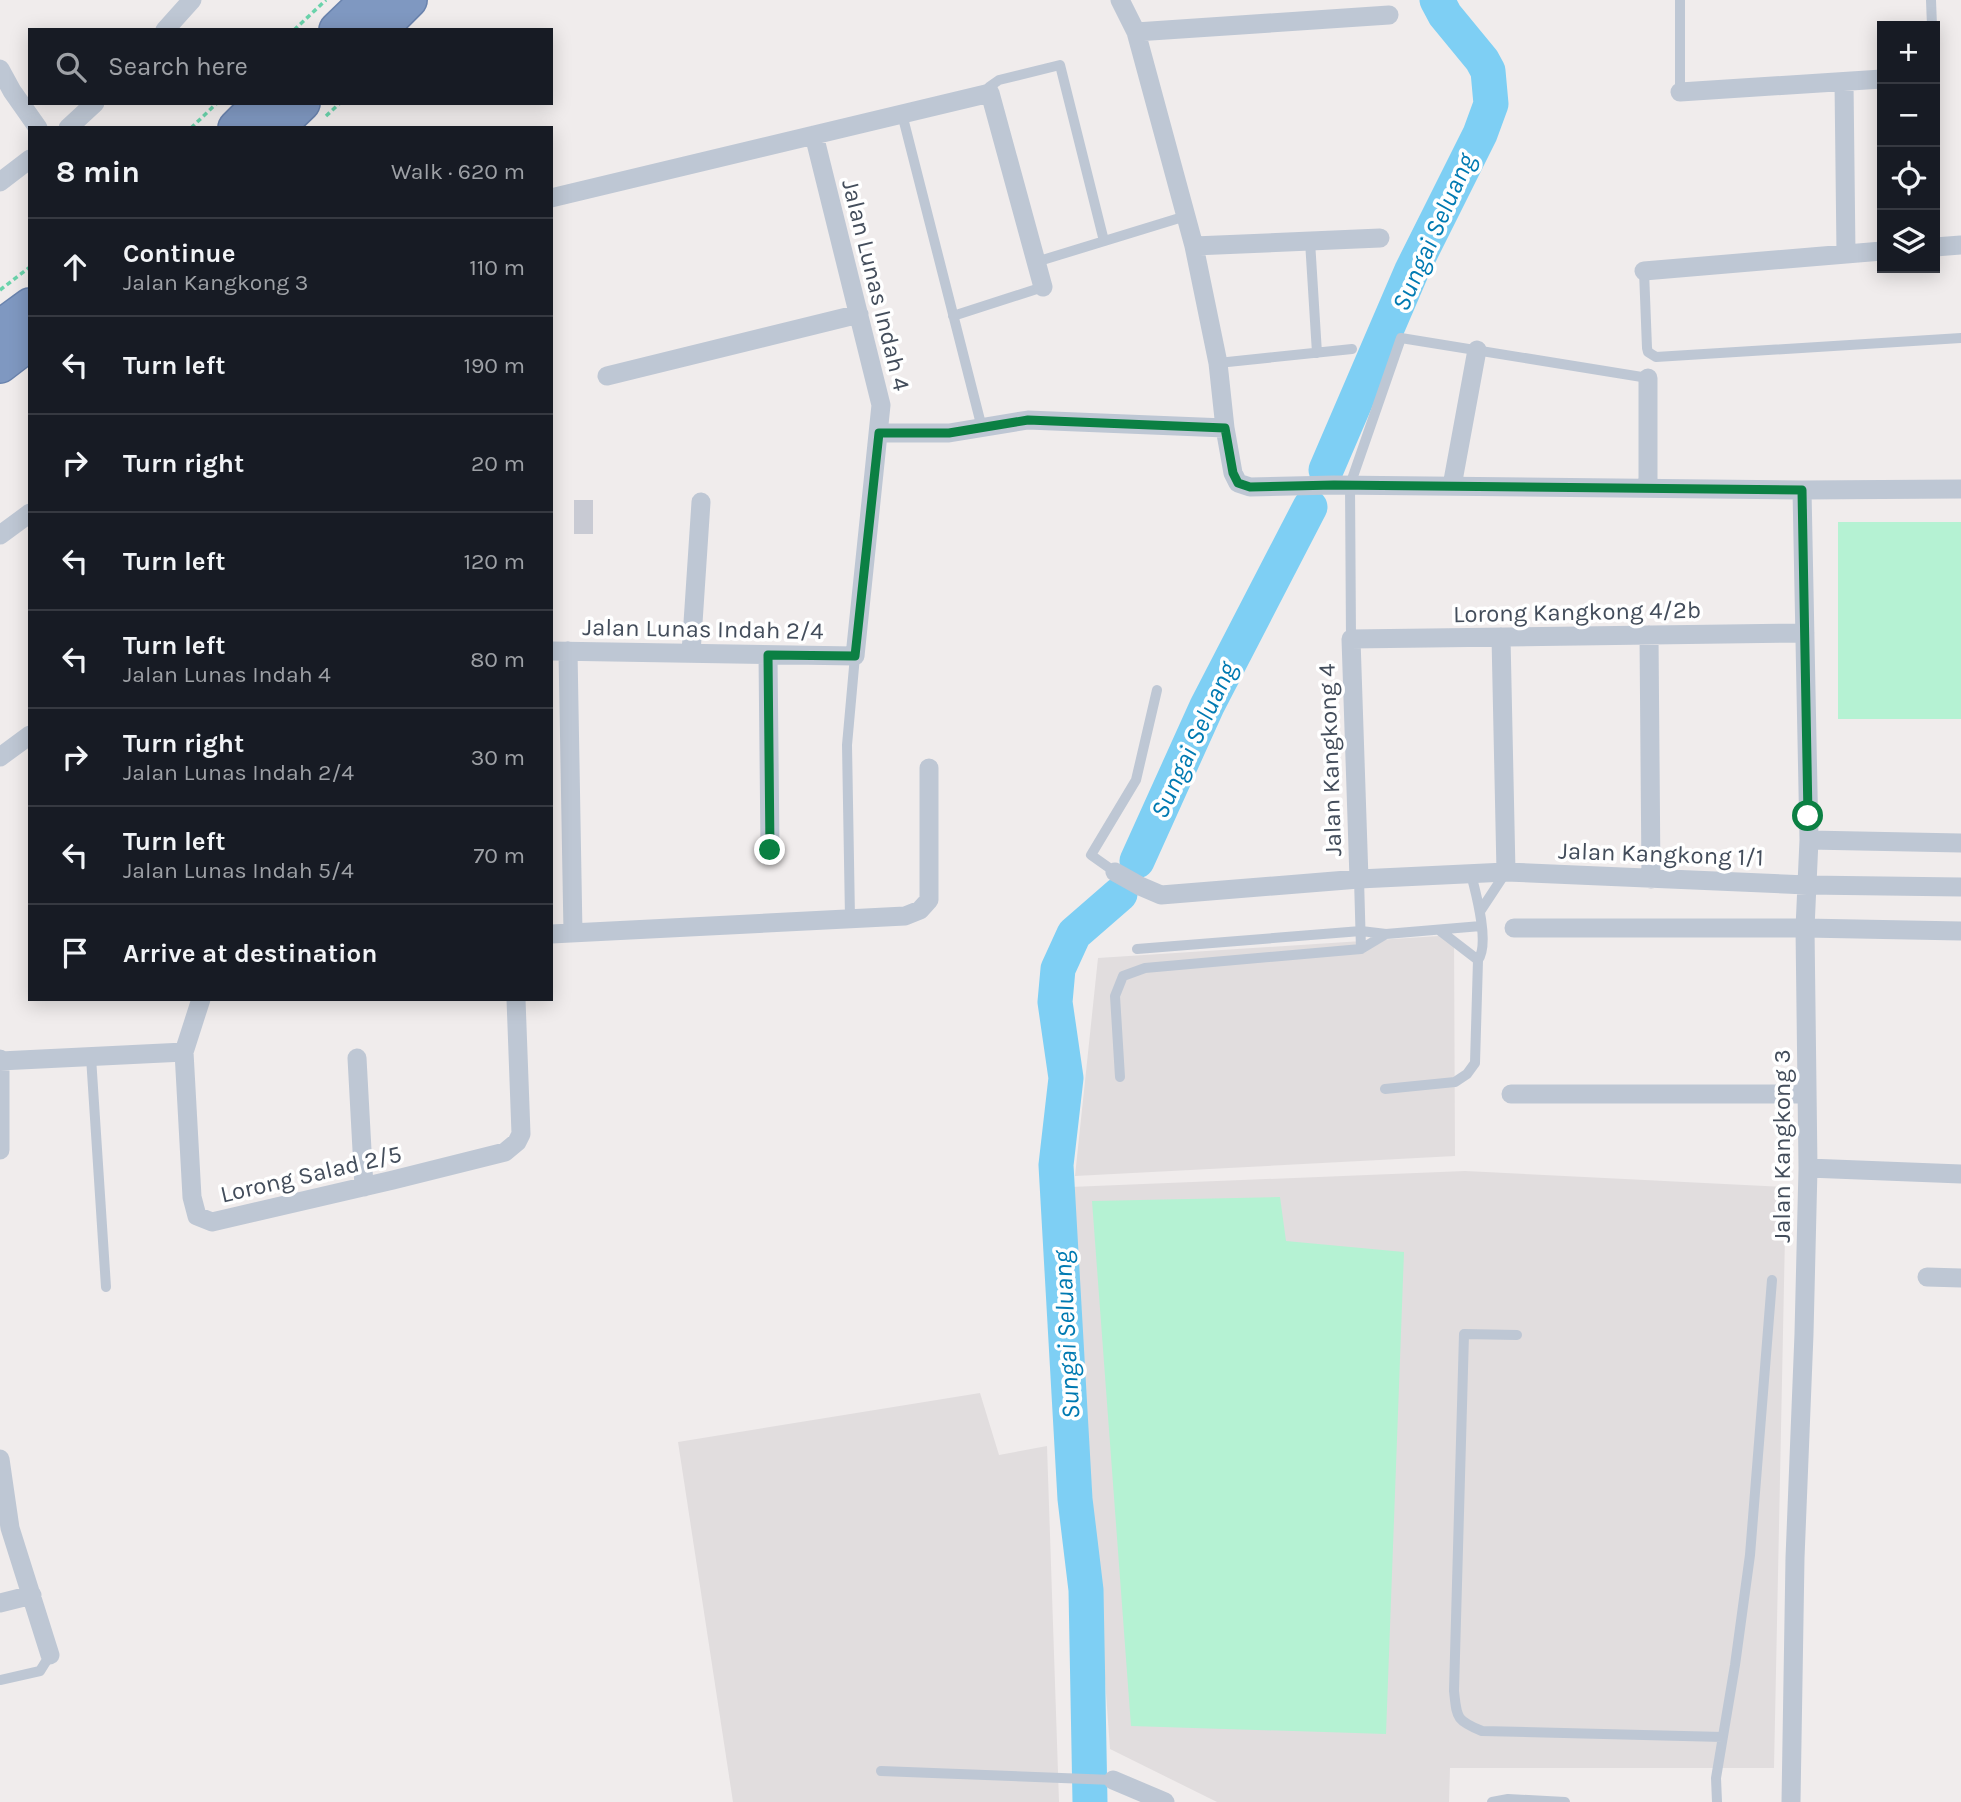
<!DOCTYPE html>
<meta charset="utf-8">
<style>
:root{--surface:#171b24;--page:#20242c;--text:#f1f3f6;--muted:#9ea1a6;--line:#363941}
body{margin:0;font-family:Karla,sans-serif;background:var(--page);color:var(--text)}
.controls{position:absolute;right:21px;top:21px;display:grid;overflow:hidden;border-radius:0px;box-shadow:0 4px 18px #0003}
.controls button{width:63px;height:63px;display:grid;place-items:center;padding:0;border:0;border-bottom:2px solid var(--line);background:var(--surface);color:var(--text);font:35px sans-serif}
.stop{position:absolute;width:21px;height:21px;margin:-16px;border:5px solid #0b8043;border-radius:50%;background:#fff}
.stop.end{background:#0b8043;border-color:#fff;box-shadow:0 2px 7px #0008}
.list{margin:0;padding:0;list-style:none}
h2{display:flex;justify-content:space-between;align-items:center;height:91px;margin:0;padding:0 28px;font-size:30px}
h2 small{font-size:23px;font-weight:400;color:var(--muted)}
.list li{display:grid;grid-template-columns:46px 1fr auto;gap:21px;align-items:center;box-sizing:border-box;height:98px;padding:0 28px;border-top:2px solid var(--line)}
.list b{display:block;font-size:26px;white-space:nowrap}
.list p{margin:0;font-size:23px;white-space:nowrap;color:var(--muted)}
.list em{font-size:23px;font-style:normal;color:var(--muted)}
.icon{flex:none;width:38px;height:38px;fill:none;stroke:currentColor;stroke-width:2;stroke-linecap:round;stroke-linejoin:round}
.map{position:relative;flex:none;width:1961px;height:1802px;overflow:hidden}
.search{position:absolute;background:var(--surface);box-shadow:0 4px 18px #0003;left:28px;top:28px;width:525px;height:77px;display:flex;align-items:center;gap:18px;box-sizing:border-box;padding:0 24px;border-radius:0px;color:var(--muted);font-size:26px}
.panel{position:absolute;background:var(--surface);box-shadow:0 4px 18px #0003;left:28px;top:126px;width:525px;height:875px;border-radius:0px}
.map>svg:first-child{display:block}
.education{fill:#e1ddde}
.green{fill:#b5f2d3}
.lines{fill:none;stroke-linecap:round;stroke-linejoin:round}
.river{stroke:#7ecff4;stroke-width:35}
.building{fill:#c8cad3}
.highway-casing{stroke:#6a83ad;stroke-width:38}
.path{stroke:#6ad3ab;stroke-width:3.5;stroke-dasharray:5 3.5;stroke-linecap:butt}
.lane{stroke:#bec7d4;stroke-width:10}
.street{stroke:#bec7d4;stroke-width:19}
.highway{stroke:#7f98c1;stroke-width:35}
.route{stroke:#0b8043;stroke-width:9}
.labels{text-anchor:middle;stroke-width:7;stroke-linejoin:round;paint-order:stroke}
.street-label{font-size:24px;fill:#434d5b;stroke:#fff}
.water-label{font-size:26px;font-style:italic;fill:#007ab2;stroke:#fff}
</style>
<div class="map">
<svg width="1961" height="1802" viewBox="0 0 1961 1802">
<rect width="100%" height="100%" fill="#f0ecec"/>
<path class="education" d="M1454 935 1455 1156 1075 1176 1098 958Z
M1465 1171 1786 1187 1774 1768H1450L1449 1802H1217L1110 1749 1070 1187Z
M980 1393 999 1455 1047 1446 1059 1802H733L678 1442Z"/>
<path class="green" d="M1838 522H1961V719H1838Z
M1280 1197 1286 1241 1404 1252 1386 1734 1131 1726 1092 1201Z"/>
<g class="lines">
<path class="river" d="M1326 470 1412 270 1480 134 1491 104 1488 71 1482 60 1445 15 1437 0
M1137 861 1207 706 1310 507
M1090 1802 1086 1590 1075 1499 1056 1165 1066 1078 1055 1002 1058 969 1074 934 1120 894"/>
</g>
<path class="building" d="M574 500H593V534H574Z"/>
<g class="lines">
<g class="highway-casing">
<path id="highway" d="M337 30 368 0
M379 30 409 0
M236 128 261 103
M276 128 302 103
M0 328 30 306
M0 365 30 342"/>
</g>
<path class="path" d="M294 30 326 0
M326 116 340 103
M191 128 217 103
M0 290 30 267"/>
<path class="lane" d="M1931 0 1932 26
M1680 92V0
M990 93 989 87 999 80 1060 65 1104 241
M902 114 982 428
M1310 241 1317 353
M1036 262 1186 216
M1644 271 1647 348 1648 352 1656 357 1961 338
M953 316 1043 287
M1218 363 1352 349
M1351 639 1350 485 1401 338 1648 378
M1115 872 1091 855 1136 780 1157 690
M1359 879 1361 949
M1481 910 1506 872
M850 918 847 745 855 656
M1439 930 1478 960
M1137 949 1361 931 1386 934 1481 926
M91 1057 106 1287
M1120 1077 1115 996 1123 976 1145 968 1361 949 1386 934
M1385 1089 1455 1082 1467 1074 1475 1063 1478 960C1490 944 1476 893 1471 874
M1517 1335 1464 1334 1454 1691C1457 1717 1455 1720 1482 1731L1723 1737
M0 1680 40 1671 50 1655
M881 1771 1113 1780
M1492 1802 1508 1799 1565 1802
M1717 1802 1716 1778 1735 1665 1750 1555 1772 1280"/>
<path class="street" d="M1120 0 1136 32 1194 246 1218 363 1225 428 1233 473 1238 483 1250 487 1334 485 1802 490 1961 489
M165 30 192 0
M1136 32 1389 15
M0 69 12 91 38 128
M1844 82 1846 254
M1680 92 1882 79
M68 128 95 103
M0 182 30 159
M551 198 990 93 1043 287
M1194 246 1380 238
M1935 247 1961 245
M1644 271 1882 251
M607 376 859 314
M879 433H949L1028 420 1225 428
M1452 486 1477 350
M1648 488V378
M0 535 30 513
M1649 635 1651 879
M1501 637 1506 872
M551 651 855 656 881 405 814 135
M568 651 573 933
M691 653 701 502
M768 655 770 850
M0 757 30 735
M1809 840 1961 843
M1115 872 1140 886 1161 895 1359 879 1506 872 1807 885 1961 887
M1359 879 1351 639 1805 633
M1514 928H1805L1961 931
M551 934 905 916 920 910 929 900V768
M201 999 184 1052 192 1197 197 1216 212 1222 393 1180 505 1152 517 1142 521 1134 516 999
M357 1058 364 1187
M0 1059V1150
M0 1061 184 1052
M1511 1094H1807
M1808 1168 1961 1174
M1927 1277 1961 1278
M0 1459 10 1528 50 1655
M0 1603 32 1595
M1113 1780 1165 1802
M1791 1802 1795 1558 1804 1334 1808 1168 1805 928 1809 840 1802 490"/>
<use href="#highway" class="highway"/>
</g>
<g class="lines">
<path class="route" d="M770 850 768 655 855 656 879 433H949L1028 420 1225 428 1233 473 1238 483 1250 487 1334 485 1802 490 1808 816"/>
</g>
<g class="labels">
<g class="street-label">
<text transform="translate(876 285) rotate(76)" y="8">Jalan Lunas Indah 4</text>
<text transform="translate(1577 612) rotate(-1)" y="8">Lorong Kangkong 4/2b</text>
<text transform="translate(703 629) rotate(1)" y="8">Jalan Lunas Indah 2/4</text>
<text transform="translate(1330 760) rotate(-92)" y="8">Jalan Kangkong 4</text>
<text transform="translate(1661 854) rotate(2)" y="8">Jalan Kangkong 1/1</text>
<text transform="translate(1782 1146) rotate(-90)" y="8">Jalan Kangkong 3</text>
<text transform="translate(311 1174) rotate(-13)" y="8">Lorong Salad 2/5</text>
</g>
<g class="water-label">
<text transform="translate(1433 232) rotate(-66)" y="9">Sungai Seluang</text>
<text transform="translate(1193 740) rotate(-65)" y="9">Sungai Seluang</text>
<text transform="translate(1066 1335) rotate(-93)" y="9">Sungai Seluang</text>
</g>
</g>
</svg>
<div class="controls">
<button>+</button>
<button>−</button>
<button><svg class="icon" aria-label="locate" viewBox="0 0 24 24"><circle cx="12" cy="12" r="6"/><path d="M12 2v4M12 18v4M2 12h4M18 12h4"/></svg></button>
<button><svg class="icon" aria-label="layers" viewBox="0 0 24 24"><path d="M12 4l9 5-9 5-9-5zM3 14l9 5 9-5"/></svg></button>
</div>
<div class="stop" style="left:1808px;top:816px"></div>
<div class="stop end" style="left:770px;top:850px"></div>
<div class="search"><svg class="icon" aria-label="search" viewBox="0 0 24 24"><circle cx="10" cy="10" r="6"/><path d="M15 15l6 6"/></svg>Search here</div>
<section class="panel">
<h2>8 min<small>Walk · 620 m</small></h2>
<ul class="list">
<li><svg class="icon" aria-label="ahead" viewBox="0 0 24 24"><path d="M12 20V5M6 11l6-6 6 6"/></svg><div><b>Continue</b><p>Jalan Kangkong 3</p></div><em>110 m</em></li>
<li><svg class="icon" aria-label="left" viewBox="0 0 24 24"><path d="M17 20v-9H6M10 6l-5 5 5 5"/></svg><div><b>Turn left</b></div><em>190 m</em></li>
<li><svg class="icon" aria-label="right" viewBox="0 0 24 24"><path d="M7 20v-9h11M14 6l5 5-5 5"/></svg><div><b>Turn right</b></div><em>20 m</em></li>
<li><svg class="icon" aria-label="left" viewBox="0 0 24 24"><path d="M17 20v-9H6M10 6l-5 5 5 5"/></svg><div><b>Turn left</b></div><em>120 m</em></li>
<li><svg class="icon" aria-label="left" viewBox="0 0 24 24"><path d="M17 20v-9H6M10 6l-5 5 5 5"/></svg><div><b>Turn left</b><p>Jalan Lunas Indah 4</p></div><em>80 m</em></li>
<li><svg class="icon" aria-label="right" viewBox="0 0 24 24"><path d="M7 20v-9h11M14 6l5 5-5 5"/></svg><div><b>Turn right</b><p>Jalan Lunas Indah 2/4</p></div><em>30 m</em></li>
<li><svg class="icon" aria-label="left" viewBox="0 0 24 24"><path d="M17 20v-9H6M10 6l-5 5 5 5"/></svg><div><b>Turn left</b><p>Jalan Lunas Indah 5/4</p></div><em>70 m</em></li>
<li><svg class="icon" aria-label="arrive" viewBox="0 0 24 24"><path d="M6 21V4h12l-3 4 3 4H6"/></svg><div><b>Arrive at destination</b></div></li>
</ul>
</section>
</div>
